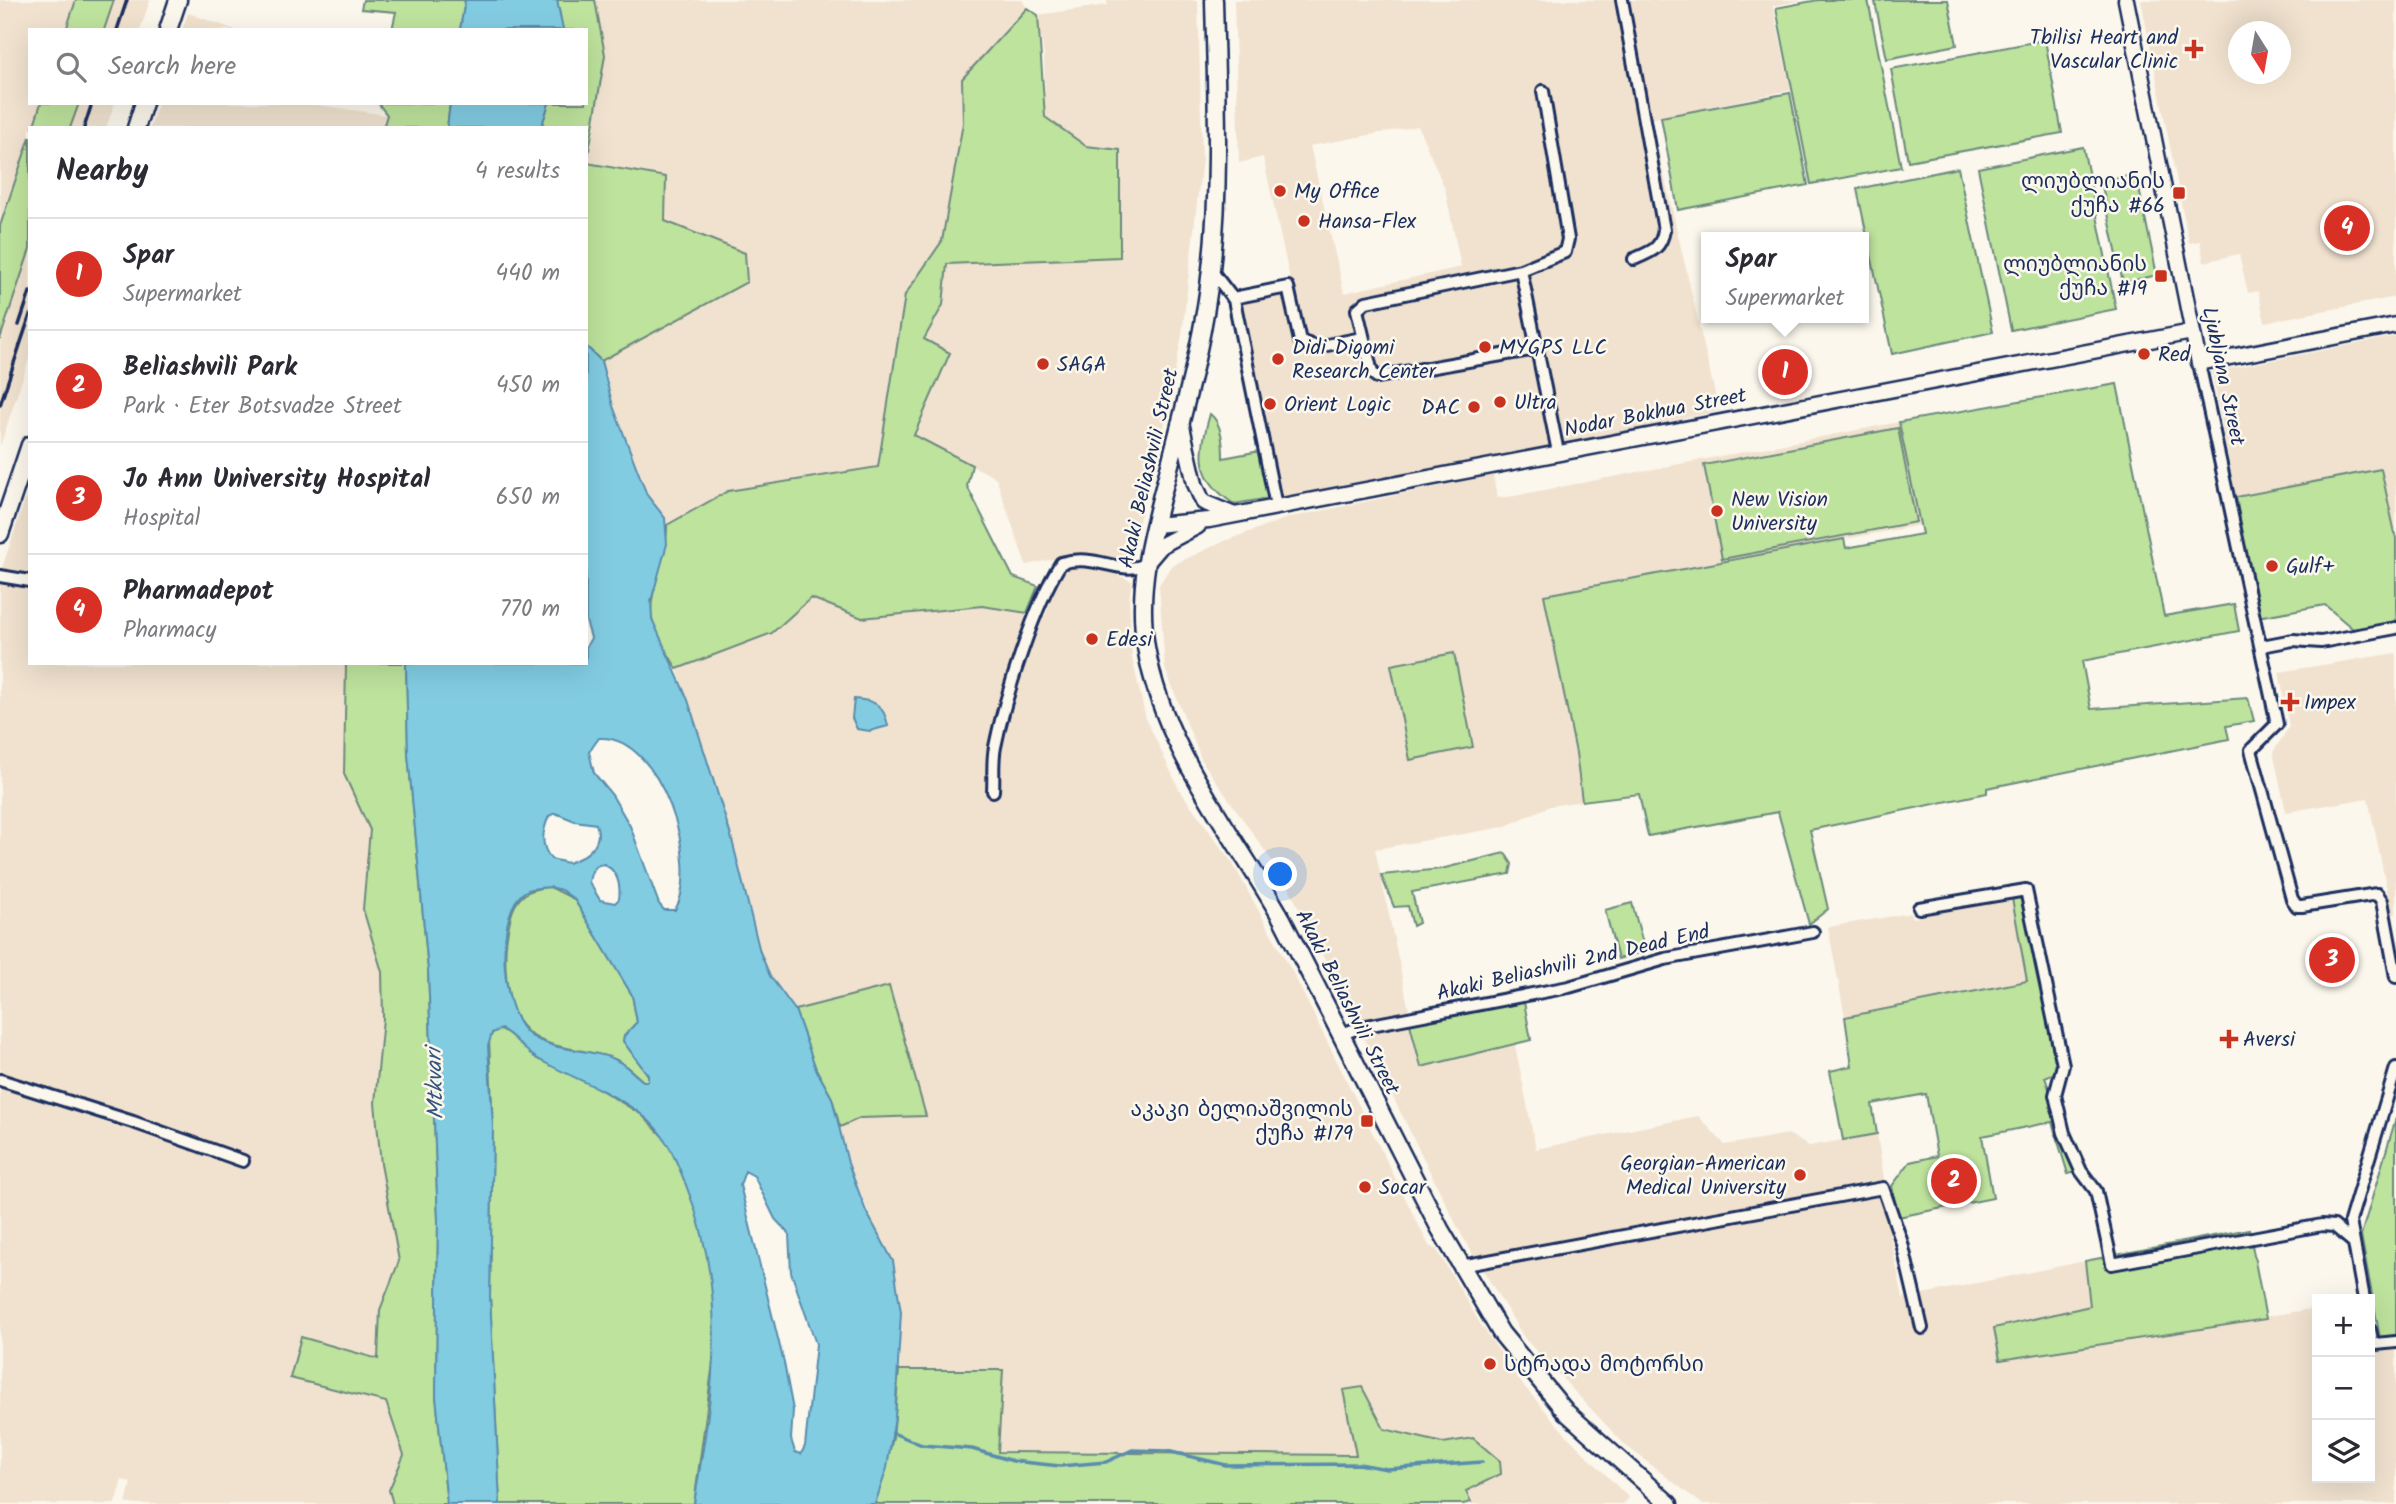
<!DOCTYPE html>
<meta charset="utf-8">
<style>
:root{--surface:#fff;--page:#f7f7f7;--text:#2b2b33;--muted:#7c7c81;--line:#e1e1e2;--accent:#d93025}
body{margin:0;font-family:Kalam,"Noto Sans Georgian",sans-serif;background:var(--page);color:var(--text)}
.controls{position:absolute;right:21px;bottom:21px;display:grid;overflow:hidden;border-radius:0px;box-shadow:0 7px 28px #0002}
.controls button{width:63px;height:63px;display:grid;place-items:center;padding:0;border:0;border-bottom:2px solid var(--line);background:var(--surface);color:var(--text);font:35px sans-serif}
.compass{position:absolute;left:2228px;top:21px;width:63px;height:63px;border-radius:50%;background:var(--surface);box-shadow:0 7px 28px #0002;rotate:169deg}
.you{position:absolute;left:1281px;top:875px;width:24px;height:24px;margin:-18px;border:5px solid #fff;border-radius:50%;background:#1a73e8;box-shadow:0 0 0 10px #1a73e833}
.badge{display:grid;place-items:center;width:46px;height:46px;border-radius:50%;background:var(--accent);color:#fff;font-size:23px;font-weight:700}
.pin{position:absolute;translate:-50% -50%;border:4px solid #fff;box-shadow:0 2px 7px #0006}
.popup{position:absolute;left:1701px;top:232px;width:168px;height:91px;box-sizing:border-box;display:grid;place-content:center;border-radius:0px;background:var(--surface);filter:drop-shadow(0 2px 5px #0005);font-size:23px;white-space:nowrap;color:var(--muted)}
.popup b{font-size:26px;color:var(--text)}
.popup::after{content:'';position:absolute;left:50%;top:100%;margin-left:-14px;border:14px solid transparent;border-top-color:var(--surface)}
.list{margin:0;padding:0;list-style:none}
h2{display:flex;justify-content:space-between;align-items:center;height:91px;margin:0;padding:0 28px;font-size:30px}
h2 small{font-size:23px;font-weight:400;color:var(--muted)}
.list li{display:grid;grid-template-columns:46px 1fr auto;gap:21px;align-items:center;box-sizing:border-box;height:112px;padding:0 28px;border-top:2px solid var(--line)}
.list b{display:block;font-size:26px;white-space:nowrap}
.list p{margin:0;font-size:23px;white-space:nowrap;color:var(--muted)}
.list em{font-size:23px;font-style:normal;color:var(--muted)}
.icon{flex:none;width:38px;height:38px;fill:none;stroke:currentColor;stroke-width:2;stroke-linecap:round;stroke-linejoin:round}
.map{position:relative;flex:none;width:2396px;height:1504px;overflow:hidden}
.search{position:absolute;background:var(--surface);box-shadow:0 7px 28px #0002;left:28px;top:28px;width:560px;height:77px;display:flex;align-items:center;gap:18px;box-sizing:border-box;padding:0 24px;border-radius:0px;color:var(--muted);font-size:26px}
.panel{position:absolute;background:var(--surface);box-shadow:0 7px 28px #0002;left:28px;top:126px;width:560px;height:539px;border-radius:0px}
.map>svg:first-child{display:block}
.built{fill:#f1e2cf;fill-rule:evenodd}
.green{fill:#bee39d;stroke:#6c897e;stroke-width:2}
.water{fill:#82cce2;stroke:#598dad;stroke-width:2;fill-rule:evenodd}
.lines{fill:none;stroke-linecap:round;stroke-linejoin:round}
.stream{stroke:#598dad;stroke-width:3.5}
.minor-casing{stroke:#1b2f5e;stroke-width:16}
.tertiary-casing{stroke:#1b2f5e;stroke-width:19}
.secondary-casing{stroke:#1b2f5e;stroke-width:21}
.minor{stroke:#fbf7ec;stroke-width:10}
.tertiary{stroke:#fbf7ec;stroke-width:14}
.secondary{stroke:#fbf7ec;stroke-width:16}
.rail{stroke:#1b2f5e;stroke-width:3.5}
.poi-dot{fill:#c8321e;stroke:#fbf7ec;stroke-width:2.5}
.labels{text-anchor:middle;stroke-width:5;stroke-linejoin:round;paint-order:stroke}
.poi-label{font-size:21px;fill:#1b2f5e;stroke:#fbf7ec;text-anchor:start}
.street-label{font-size:21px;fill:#1b2f5e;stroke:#fbf7ec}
.water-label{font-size:23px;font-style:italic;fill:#35567f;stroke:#fbf7ec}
</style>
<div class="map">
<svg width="2396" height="1504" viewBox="0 0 2396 1504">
<rect width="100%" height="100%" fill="#fbf7ec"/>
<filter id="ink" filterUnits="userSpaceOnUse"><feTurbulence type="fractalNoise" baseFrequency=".0143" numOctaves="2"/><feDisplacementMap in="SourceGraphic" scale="14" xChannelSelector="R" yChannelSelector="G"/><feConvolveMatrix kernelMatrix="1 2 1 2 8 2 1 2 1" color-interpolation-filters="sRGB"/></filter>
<g filter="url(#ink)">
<path class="built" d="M0 0H76L66 30H30V103H41L33 128H30V137L0 226Z
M114 0H150L140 30H104Z
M595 0H1022L1027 8 962 79 963 123 942 241 905 295 878 467 728 491 667 525 665 518 647 495 613 406 601 361 746 282 587 163 605 55Z
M1107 0H1198L1202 159 1182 335 1163 432 1127 565 1081 553 1026 565 996 478 914 435 950 353 924 340 943 305 947 264 1120 256 1086 146 1045 117 1044 56 1038 15 1107 5Z
M1234 0H1802L1773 6 1791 90 1651 119 1719 411 1282 501 1239 294 1291 284 1263 157 1239 163ZM1418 126 1445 189 1461 267 1344 293 1310 146Z
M2141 0H2396V297L2265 322 2258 291 2248 293 2239 254 2204 262 2200 241 2189 243ZM2238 32H2280V74H2238Z
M188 13 236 30H182Z
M79 103H115L106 128H70Z
M158 103H304L387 115 383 128H150Z
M30 249V356L0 446V339Z
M2396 336V538L2381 469 2236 497 2212 372Z
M1899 422 1921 525 1544 595 1576 753 1582 801 1550 806 1504 827 1375 849 1421 1067 1515 1045 1536 1149 1698 1116 1725 1145 1788 1134 1809 1146 1877 1134 1884 1179 1879 1181 1903 1298 2085 1261 2091 1306 1994 1328 2078 1348 2317 1308V1478H2370V1343L2374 1348 2396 1347V1504H1702L1625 1445 1525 1339 1462 1236 1284 878 1202 761 1165 669 1159 585 1171 566 1222 542 1287 518 1493 475 1497 498 1514 496Z
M30 485V663H347L344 774 370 830 363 909 382 972 383 1018 375 1103 381 1164 399 1261 380 1310 378 1360 301 1337 290 1378 386 1402 404 1455 389 1490 393 1504H126L131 1482 122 1480 115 1504H0V574Z
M1075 562 1094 566 1132 581 1129 600 1132 658 1146 719 1179 789 1233 864 1293 973 1429 1246 1437 1250 1481 1325 1522 1384 1569 1438 1629 1498 1623 1504H1472L1466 1491 1501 1475 1473 1438 1443 1443 1384 1429 1344 1390 1356 1455 998 1452 1003 1370H899L901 1312 874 1225 848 1163 840 1127 860 1118 926 1116 889 987 795 1010 770 976 760 952 731 836 677 669 772 633 811 598 862 618 982 606 1045 616 1063 568Z
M2396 653V914H2392L2368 798 2286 812 2273 752 2289 727 2279 672Z
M2012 898 2027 981 1845 1017 1828 927 1911 913 1913 918Z"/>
<path class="green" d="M76 0H114L104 30H66Z
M363 0H465L460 30H392L396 12 361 9Z
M557 0H595L605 55 587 163 666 177 665 221 745 253 747 282 601 361 586 346V128H541L549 103H586V30H563Z
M1818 0H1868L1901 167 1811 184 1776 8Z
M1883 0H1948L1957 45 1887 59 1875 2Z
M1027 8 1038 15 1045 117 1086 146 1120 150V257L947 264 943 305 924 339 950 353 914 435 972 465 967 486 1013 577 1038 586 1027 613 982 606 862 618 811 598 772 633 677 669C668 653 655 635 652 618 647 596 668 555 667 525L728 491 878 467 905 295 942 241 963 123 962 79Z
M2045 40 2062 133 1908 161 1891 69Z
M1790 93 1808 185 1678 210 1661 117Z
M41 103H79L70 128H33Z
M378 103H450L447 128H383L387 115Z
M30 137V249L0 339V226Z
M2083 147 2116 309 2011 330 1978 168Z
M1958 168 1993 332 1892 354 1857 189Z
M2136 174 2157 275 2123 283 2101 181Z
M2117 384 2164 616 2234 604 2239 631 2082 661 2091 709 2248 698 2254 721 2226 726 2229 739 1987 788V793L1810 830 1828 909 1809 924 1778 812 1648 836 1639 794 1582 801 1576 753 1544 595 1844 539 1846 548 1922 534 1899 422Z
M1210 414C1222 423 1223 443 1223 458L1260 451 1270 498 1234 504C1196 479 1198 454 1210 414Z
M1898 428 1916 522 1722 559 1704 465Z
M2381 469 2396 538V621L2353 629 2325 605 2257 617 2236 497Z
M1454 653 1473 747 1410 760 1391 665Z
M346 663H406L408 754 428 970 438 1220 436 1396 447 1504H393L389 1490 404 1455 386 1402 290 1378 301 1337 378 1359 380 1310 399 1261 381 1164 375 1103 383 1018 382 972 363 909 370 830 344 774Z
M1505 853 1512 864 1510 874 1412 892 1419 923 1413 926 1408 906 1394 907 1381 875 1441 869Z
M550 887 574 899 632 995 637 1022 624 1036 623 1041 648 1075V1081H643C633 1072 622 1061 609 1057 564 1043 520 1053 509 995 504 970 504 945 510 920 515 897 527 888 550 887Z
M2022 896 2059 1071 2045 1077 2077 1172 2068 1174 2052 1122 1982 1136 1993 1198 1898 1217 1892 1186 1910 1162 1937 1156 1926 1094 1872 1104 1877 1134 1843 1140 1830 1071 1852 1066 1845 1017 2027 981 2012 898Z
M1632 903 1645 951 1618 959 1605 910Z
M889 986 926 1116 860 1118 840 1127 832 1098 816 1069 795 1010Z
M1524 1002 1531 1040 1421 1067 1410 1024Z
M496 1029 507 1032 537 1059 586 1081 642 1115 670 1144 701 1222 714 1291V1355L694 1504H500L490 1296 493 1127 489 1038Z
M2396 1118V1335L2380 1338 2361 1235Z
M2249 1229 2266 1319 2000 1360 1994 1328 2090 1306 2085 1261Z
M899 1370H1003L998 1452 1356 1455 1343 1390 1362 1387 1384 1429 1443 1443 1473 1438 1500 1461 1501 1474 1466 1491 1471 1502 1463 1504H875L893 1438Z"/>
<path class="water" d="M465 0H557L563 30H460Z
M450 103H549L541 128H447Z
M586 346 601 361 613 406 647 495 665 518 667 544 651 601 652 619 688 700 731 836 760 952 770 976 795 1010 816 1069 832 1098 848 1163 866 1211 893 1261 901 1312 895 1417 887 1468 875 1504H694C713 1391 730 1294 686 1185 675 1157 665 1132 641 1114 609 1090 572 1078 538 1059 523 1051 516 1036 501 1029L492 1033 488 1046 493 1127 490 1296 500 1504H447L436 1396 438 1220 428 970 408 754 406 663H586V647L591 638 586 621ZM599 738C661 734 702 866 675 910H664L659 904 630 826 612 795 594 773 589 752ZM555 813 575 821 596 824C604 844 586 857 568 863L551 859C540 845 542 832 549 816ZM604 864C617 871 621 884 619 899L615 903 600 900 589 882C591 871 593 865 604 864ZM550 887 561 890 574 899 632 995 637 1022 624 1036 623 1041 648 1075V1081H643C632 1073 623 1061 609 1057 583 1049 555 1051 531 1036 501 1016 495 922 520 896 528 887 539 888 550 887ZM745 1171 754 1176 775 1219 789 1234 791 1272 816 1344 805 1446 801 1454 795 1452 791 1439 793 1410 784 1363 740 1185Z
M854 699C875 700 884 705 888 726L870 731 857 729 852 718Z"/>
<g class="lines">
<path class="stream" d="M893 1433 922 1445 972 1449 1013 1461 1060 1466 1106 1462 1132 1450 1167 1451 1226 1465 1359 1464 1387 1469 1482 1462"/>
<g class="minor-casing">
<path id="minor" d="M1622 0 1664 230C1661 249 1651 252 1634 259
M1211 270 1234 300 1276 506
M1521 270 1558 452
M1233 298 1288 287 1300 341 1317 347 1362 338
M1536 349 1377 377 1372 373 1357 310 1366 302 1521 270 1565 252 1568 239 1543 91
M2199 363 2277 724 2251 750 2292 899 2297 906H2302L2377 894 2382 901 2396 977
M0 576 30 581
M2262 646 2293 640 2321 642 2396 628
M993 791C994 777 992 761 995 747 1005 697 1034 605 1061 563 1097 553 1117 575 1145 565
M1919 908 2026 890 2063 1065 2055 1095 2064 1133 2081 1171 2096 1191 2112 1264 2322 1225 2334 1226 2354 1243
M1342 1034 1361 1027 1569 987 1665 959 1813 932
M0 1080 133 1122 243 1161
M1461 1266 1883 1188 1902 1243 1922 1328
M2364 1299 2350 1221 2396 1068
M2370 1330 2372 1340 2376 1344 2396 1342"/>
</g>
<g class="tertiary-casing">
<path id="tertiary" d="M2126 0 2199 363 2396 325
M1181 422 1195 484 1203 502 1232 514
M1155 525 1209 520 2192 332
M1145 565 1162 545 1198 526"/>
</g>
<g class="secondary-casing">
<path id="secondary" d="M1214 0C1216 89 1221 180 1211 269 1204 339 1184 408 1167 476 1152 532 1136 588 1146 647 1163 750 1232 830 1282 919L1440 1229 1501 1333 1566 1412 1669 1504
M168 30 178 0
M136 128 144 103
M0 534 30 445"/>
</g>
<use href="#minor" class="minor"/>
<use href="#tertiary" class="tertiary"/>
<use href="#secondary" class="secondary"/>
<path class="rail" d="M117 30 127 0
M84 128 92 103
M19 325 30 292
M0 405 30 315"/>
</g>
</g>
<g class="poi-dot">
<path d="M2190.5 38.5h7v7h7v7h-7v7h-7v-7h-7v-7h7z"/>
<circle cx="1280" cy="191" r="7"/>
<rect x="2172" y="186" width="14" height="14" rx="3.5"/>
<circle cx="1304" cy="221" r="7"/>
<rect x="2154" y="269" width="14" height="14" rx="3.5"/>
<circle cx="1485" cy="347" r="7"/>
<circle cx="2144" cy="354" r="7"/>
<circle cx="1278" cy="359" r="7"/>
<circle cx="1043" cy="364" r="7"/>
<circle cx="1500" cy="402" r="7"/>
<circle cx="1270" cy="404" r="7"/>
<circle cx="1474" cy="407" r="7"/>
<circle cx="1717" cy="511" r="7"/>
<circle cx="2272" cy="566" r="7"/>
<circle cx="1092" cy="639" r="7"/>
<path d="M2286.5 691.5h7v7h7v7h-7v7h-7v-7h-7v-7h7z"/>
<path d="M2225.5 1028.5h7v7h7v7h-7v7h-7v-7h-7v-7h7z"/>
<rect x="1360" y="1114" width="14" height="14" rx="3.5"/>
<circle cx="1800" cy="1175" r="7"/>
<circle cx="1365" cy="1187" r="7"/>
<circle cx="1490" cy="1364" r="7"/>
</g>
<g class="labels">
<g class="poi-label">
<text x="2178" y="44" text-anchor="end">Tbilisi Heart and<tspan x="2178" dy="24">Vascular Clinic</tspan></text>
<text x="2165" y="188" text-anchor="end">ლიუბლიანის<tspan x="2165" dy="24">ქუჩა #66</tspan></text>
<text x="1294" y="198">My Office</text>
<text x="1318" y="228">Hansa-Flex</text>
<text x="2147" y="271" text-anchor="end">ლიუბლიანის<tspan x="2147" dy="24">ქუჩა #19</tspan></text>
<text x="1292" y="354">Didi Digomi<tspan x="1292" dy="24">Research Center</tspan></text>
<text x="1499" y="354">MYGPS LLC</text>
<text x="2158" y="361">Red</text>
<text x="1057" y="371">SAGA</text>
<text x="1514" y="409">Ultra</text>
<text x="1284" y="411">Orient Logic</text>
<text x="1460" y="414" text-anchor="end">DAC</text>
<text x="1731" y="506">New Vision<tspan x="1731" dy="24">University</tspan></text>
<text x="2286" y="573">Gulf+</text>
<text x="1106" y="646">Edesi</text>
<text x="2304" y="709">Impex</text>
<text x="2243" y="1046">Aversi</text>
<text x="1353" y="1116" text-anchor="end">აკაკი ბელიაშვილის<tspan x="1353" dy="24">ქუჩა #179</tspan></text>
<text x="1786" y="1170" text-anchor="end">Georgian-American<tspan x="1786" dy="24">Medical University</tspan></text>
<text x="1379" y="1194">Socar</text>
<text x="1504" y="1371">სტრადა მოტორსი</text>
</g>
<g class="street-label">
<text transform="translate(2224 376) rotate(78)" y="7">Ljubljana Street</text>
<text transform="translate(1655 412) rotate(-11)" y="7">Nodar Bokhua Street</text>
<text transform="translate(1148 468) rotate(-77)" y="7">Akaki Beliashvili Street</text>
<text transform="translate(1573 962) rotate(-13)" y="7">Akaki Beliashvili 2nd Dead End</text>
<text transform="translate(1348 1002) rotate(63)" y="7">Akaki Beliashvili Street</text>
</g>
<g class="water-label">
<text transform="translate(434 1084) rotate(-92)" y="8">Mtkvari</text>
</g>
</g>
</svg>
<div class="controls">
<button>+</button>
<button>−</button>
<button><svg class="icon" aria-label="layers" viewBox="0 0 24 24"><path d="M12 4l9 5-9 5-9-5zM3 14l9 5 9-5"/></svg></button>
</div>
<svg class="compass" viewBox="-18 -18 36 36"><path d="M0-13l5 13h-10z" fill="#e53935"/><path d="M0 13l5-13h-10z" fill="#7c7c81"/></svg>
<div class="you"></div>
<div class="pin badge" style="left:1785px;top:372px">1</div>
<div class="popup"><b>Spar</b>Supermarket</div>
<div class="pin badge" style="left:1954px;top:1181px">2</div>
<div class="pin badge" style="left:2332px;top:960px">3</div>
<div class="pin badge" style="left:2347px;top:228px">4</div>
<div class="search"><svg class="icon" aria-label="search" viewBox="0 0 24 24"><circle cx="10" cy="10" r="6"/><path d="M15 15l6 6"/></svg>Search here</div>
<section class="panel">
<h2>Nearby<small>4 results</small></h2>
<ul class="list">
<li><span class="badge">1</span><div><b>Spar</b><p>Supermarket</p></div><em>440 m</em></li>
<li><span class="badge">2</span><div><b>Beliashvili Park</b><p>Park · Eter Botsvadze Street</p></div><em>450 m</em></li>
<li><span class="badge">3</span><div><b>Jo Ann University Hospital</b><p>Hospital</p></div><em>650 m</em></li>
<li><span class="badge">4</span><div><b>Pharmadepot</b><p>Pharmacy</p></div><em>770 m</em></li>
</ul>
</section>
</div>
